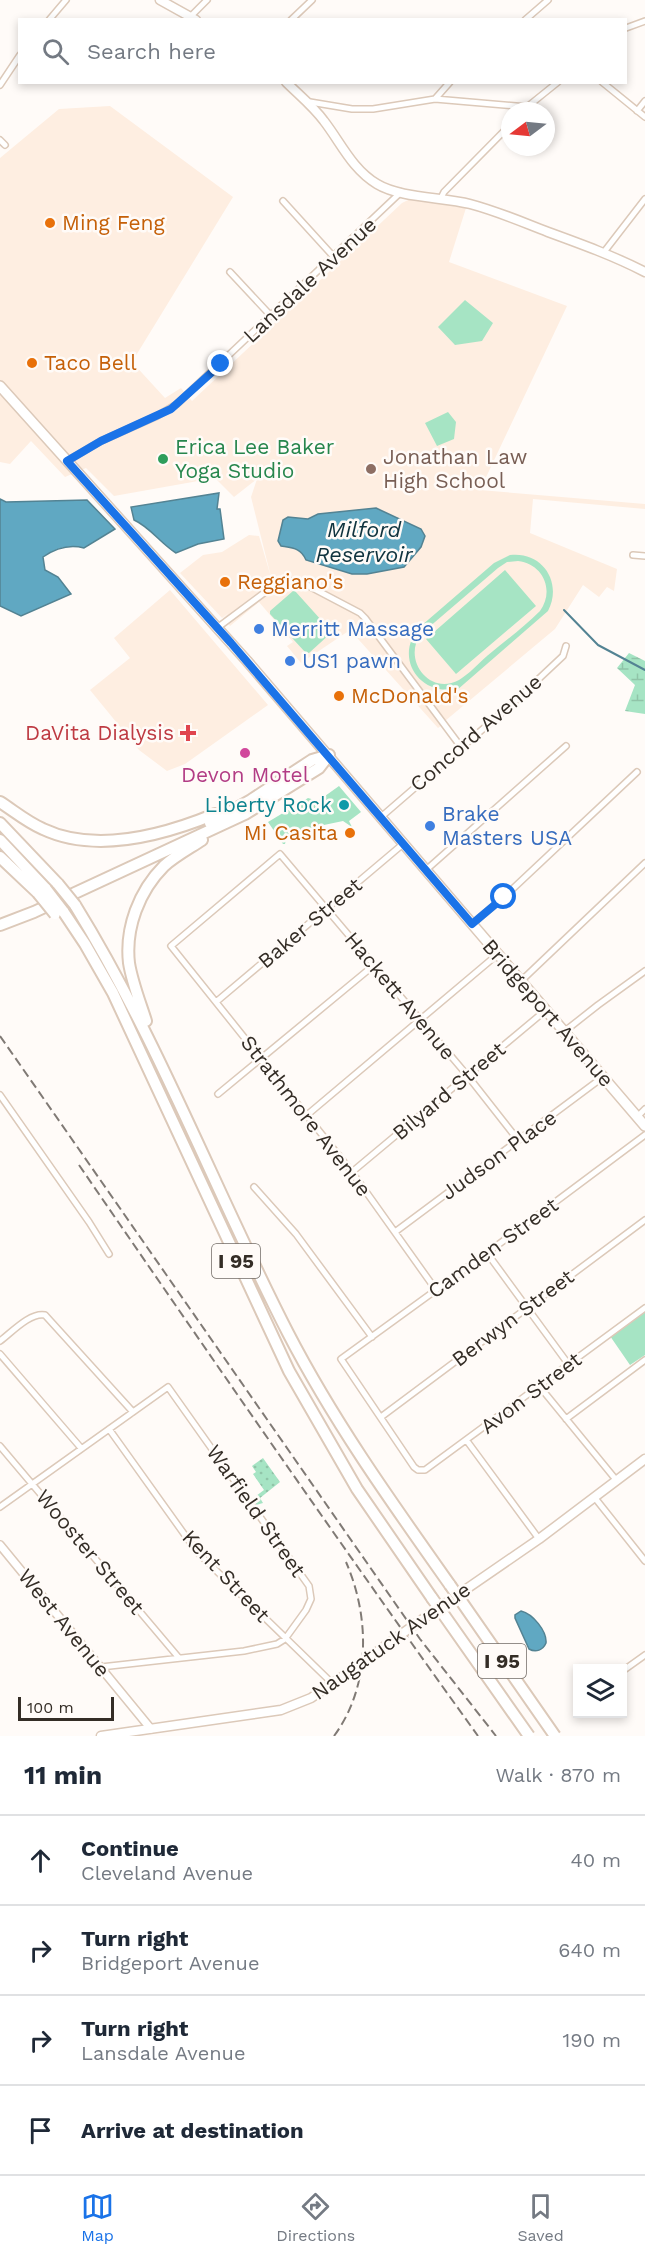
<!DOCTYPE html>
<meta charset="utf-8">
<style>
:root{--surface:#fff;--page:#f2f2f3;--text:#1f2937;--muted:#747a83;--line:#e0e1e3;--accent:#1a73e8}
body{margin:0;font-family:"Work Sans",sans-serif;background:var(--page);color:var(--text)}
.controls{position:absolute;right:18px;bottom:18px;display:grid;overflow:hidden;border-radius:0px;box-shadow:0 3px 9px #0003}
.controls button{width:54px;height:54px;display:grid;place-items:center;padding:0;border:0;border-bottom:2px solid var(--line);background:var(--surface);color:var(--text);font:30px sans-serif}
.compass{position:absolute;left:501px;top:102px;width:54px;height:54px;border-radius:50%;background:var(--surface);box-shadow:0 3px 9px #0003;rotate:254deg}
.scale{position:absolute;left:18px;bottom:15px;width:96px;box-sizing:border-box;padding-left:6px;border:3px solid #342d26;border-top:0;font-size:16px;line-height:21px;white-space:nowrap;color:#342d26;-webkit-text-stroke:4px #fffbf8;paint-order:stroke}
.stop{position:absolute;width:18px;height:18px;margin:-14px;border:4px solid #1a73e8;border-radius:50%;background:#fff}
.stop.end{background:#1a73e8;border-color:#fff;box-shadow:0 2px 6px #0008}
.list{margin:0;padding:0;list-style:none}
h2{display:flex;justify-content:space-between;align-items:center;height:78px;margin:0;padding:0 24px;font-size:26px}
h2 small{font-size:20px;font-weight:400;color:var(--muted)}
.list li{display:grid;grid-template-columns:39px 1fr auto;gap:18px;align-items:center;box-sizing:border-box;height:90px;padding:0 24px;border-top:2px solid var(--line)}
.list b{display:block;font-size:22px;white-space:nowrap}
.list p{margin:0;font-size:20px;white-space:nowrap;color:var(--muted)}
.list em{font-size:20px;font-style:normal;color:var(--muted)}
.icon{flex:none;width:33px;height:33px;fill:none;stroke:currentColor;stroke-width:2;stroke-linecap:round;stroke-linejoin:round}
.map{position:relative;flex:none;width:645px;height:1736px;overflow:hidden}
.search{position:absolute;background:var(--surface);box-shadow:0 3px 9px #0003;left:18px;right:18px;top:18px;height:66px;display:flex;align-items:center;gap:15px;box-sizing:border-box;padding:0 21px;border-radius:0px;color:var(--muted);font-size:22px}
.sheet{height:438px;background:var(--surface)}
nav{display:flex;justify-content:space-around;align-items:center;box-sizing:border-box;height:84px;border-top:2px solid var(--line);background:var(--surface);font-size:16px;color:var(--muted)}
nav a{display:grid;justify-items:center;gap:3px}
nav .on{color:var(--accent)}
.map>svg:first-child{display:block}
.built{fill:#feeee1}
.grass{fill:url(#grass-dots)}
.wetland{fill:url(#wetland-marsh)}
.park{fill:#a6e4c4;fill-rule:evenodd}
.water{fill:#60a8c2;stroke:#538393;stroke-width:1.5}
.lines{fill:none;stroke-linecap:round;stroke-linejoin:round}
.stream{stroke:#538393;stroke-width:2}
.minor-casing{stroke:#dcc9b9;stroke-width:8}
.tertiary-casing{stroke:#dcc9b9;stroke-width:10}
.secondary-casing{stroke:#dcc9b9;stroke-width:11}
.primary-casing{stroke:#dcc9b9;stroke-width:12}
.motorway-casing{stroke:#dcc9b9;stroke-width:14}
.minor{stroke:#fff;stroke-width:5}
.tertiary{stroke:#fff;stroke-width:7}
.secondary{stroke:#fff;stroke-width:8}
.primary{stroke:#fff;stroke-width:9}
.motorway{stroke:#fff;stroke-width:10}
.rail{stroke:#807a75;stroke-width:2;stroke-dasharray:9 4.5;stroke-linecap:butt}
.secondary-bridge-casing{stroke:#dcc9b9;stroke-width:11;stroke-linecap:butt}
.motorway-bridge-casing{stroke:#dcc9b9;stroke-width:14;stroke-linecap:butt}
.secondary-bridge{stroke:#fff;stroke-width:8}
.motorway-bridge{stroke:#fff;stroke-width:10}
.route{stroke:#1a73e8;stroke-width:8}
.food-dot{fill:#e8710a;stroke:#fffbf8;stroke-width:2}
.leisure-dot{fill:#2e9e5b;stroke:#fffbf8;stroke-width:2}
.education-dot{fill:#8d6e63;stroke:#fffbf8;stroke-width:2}
.shop-dot{fill:#3f7fe0;stroke:#fffbf8;stroke-width:2}
.health-dot{fill:#e0444e;stroke:#fffbf8;stroke-width:2}
.hotel-dot{fill:#d1479c;stroke:#fffbf8;stroke-width:2}
.culture-dot{fill:#0f9aa8;stroke:#fffbf8;stroke-width:2}
.labels{text-anchor:middle;stroke-width:5;stroke-linejoin:round;paint-order:stroke}
.shield{fill:#fffbf8;stroke:#716b65;stroke-width:1.5}
.shield-label{font-size:20px;font-weight:bold;fill:#342d26}
.food-label{font-size:21px;fill:#c56008;stroke:#fffbf8;text-anchor:start}
.street-label{font-size:21px;fill:#342d26;stroke:#fffbf8}
.leisure-label{font-size:21px;fill:#27864d;stroke:#fffbf8;text-anchor:start}
.education-label{font-size:21px;fill:#785e54;stroke:#fffbf8;text-anchor:start}
.shop-label{font-size:21px;fill:#366cbe;stroke:#fffbf8;text-anchor:start}
.health-label{font-size:21px;fill:#be3a42;stroke:#fffbf8;text-anchor:end}
.hotel-label{font-size:21px;fill:#b23c85;stroke:#fffbf8}
.culture-label{font-size:21px;fill:#0d838f;stroke:#fffbf8;text-anchor:end}
.water-label{font-size:22px;font-style:italic;fill:#10333e;stroke:#fffbf8}
</style>
<div class="map">
<svg width="645" height="1736" viewBox="0 0 645 1736">
<defs>
<pattern id="grass-dots" width="8" height="8" patternUnits="userSpaceOnUse" patternTransform="scale(1.5)"><rect width="8" height="8" fill="#a6e4c4"/><path d="M2 2h.1M6 6h.1" fill="none" stroke="#90c4a8" stroke-width="1.8" stroke-linecap="round"/></pattern>
<pattern id="wetland-marsh" width="20" height="14" patternUnits="userSpaceOnUse" patternTransform="scale(1.5)"><rect width="20" height="14" fill="#a6e4c4"/><path d="M1 5h8M5 5V1M11 12h8M15 12V8" fill="none" stroke="#90c4a8"/></pattern>
</defs>
<rect width="100%" height="100%" fill="#fffbf8"/>
<path class="built" d="M110 106 233 197 132 362 165 398 181 388 192 401 402 203 408 200H421L466 208 449 262 567 306 480 490 645 504V509L533 499 530 533 617 569 614 591 607 587 599 597 583 585 555 629 445 721 460 740 455 743 441 726 438 728 350 630 301 663 287 646 293 642 259 602 230 626 223 618 228 613 222 618 180 573 203 555 222 552 249 535 259 536 271 577 251 497 257 479 234 497 215 478 114 496 86 468 65 477 31 441 10 464 0 462V158L59 109Z
M170 590 268 705 185 764 167 771 139 750 90 690 130 658 114 638Z"/>
<path class="grass" d="M263 1458 280 1482 260 1498 263 1503 256 1505 252 1499 264 1490 253 1474 256 1472 252 1466Z"/>
<path class="wetland" d="M629 653 645 661V714L625 711 635 685 617 668Z"/>
<path class="park" d="M465 300 493 323 482 341 455 345 438 327Z
M448 412 456 422 454 439 437 446 425 423Z
M510 555C542 551 563 582 548 611L449 697 445 692 447 690C412 689 396 651 421 626L494 563ZM518 561C543 564 555 590 540 611 524 627 505 641 487 656 478 664 469 674 459 680 429 696 402 659 421 634L498 568 507 562Z
M505 570 536 606 456 674 426 639Z
M293 591H295L331 631V633L309 653 305 652 270 614V611Z
M339 786 361 812 349 821 352 827 343 821 300 830 286 839 285 844H283L268 822 308 798 318 801Z
M645 1311V1355L630 1365 610 1336Z"/>
<path class="water" d="M219 493 217 509H220L224 539 198 544 176 553C160 543 150 527 134 520L131 507Z
M0 499 6 502 87 500 115 529 84 548C69 544 56 548 43 557L45 570 58 577 71 594 21 616 0 606Z
M376 508 421 529 425 536 421 547 404 567 367 574H352L306 560C301 548 293 548 281 546L278 541 283 520 288 517 308 519 318 514Z
M521 1611C533 1614 547 1631 546 1643 543 1650 536 1653 529 1649L515 1618V1615Z"/>
<g class="lines">
<path class="stream" d="M564 610 598 645 645 670"/>
<g class="minor-casing">
<path id="minor" d="M190 17 207 0
M49 20 66 0
M291 20 312 0
M525 20 548 0
M626 28 645 21
M602 82 645 117
M0 85 20 55
M435 99 450 82
M310 102 352 109H373L435 99 527 107 558 82
M637 111 645 101
M0 140 5 145
M441 198 444 192 510 125
M283 201 333 256
M604 252 645 199
M230 272 271 316
M67 461 101 441 157 416 177 404 401 192
M633 555 645 556
M217 628 276 584 291 581 301 582 360 613 365 618 461 747
M381 817 513 703 563 656 566 646
M426 870 566 746
M472 924 504 897 637 772
M521 981 645 863
M216 1002 403 844
M565 1031 598 1005 645 971
M218 1094 373 966
M0 1095 89 1222 109 1254
M307 1115 498 954
M637 1117 645 1109
M645 1135 487 1253 341 1359 414 1467 418 1470H425L645 1308
M352 1172 546 1010
M254 1187 296 1234 372 1337
M395 1232 603 1077
M487 1253 569 1365
M436 1290 352 1172 171 946 280 854 467 1075 518 1140
M0 1341C11 1333 30 1312 45 1315L133 1412
M0 1354 81 1448
M540 1387 617 1481
M381 1417 645 1220
M566 1419 645 1360
M109 1429 197 1552 333 1684
M467 1441 539 1539
M0 1446 179 1658
M595 1498 645 1561
M0 1507 168 1387 309 1586 311 1599 306 1610 285 1639 277 1644 244 1651 101 1667
M624 1670 645 1655"/>
</g>
<g class="tertiary-casing">
<path id="tertiary" d="M0 1545 151 1729"/>
</g>
<g class="secondary-casing">
<path id="secondary" d="M160 0 196 20
M286 82C299 95 313 106 324 121 341 143 352 169 377 184 400 198 443 197 470 204 497 211 522 222 548 232 581 244 614 256 645 272
M417 1623 539 1539 645 1459
M370 1657 389 1643
M101 1736 281 1710 311 1698 355 1668"/>
</g>
<g class="primary-casing">
<path id="primary" d="M0 386 247 661 645 1126"/>
</g>
<g class="motorway-casing">
<path id="motorway" d="M0 802C14 811 27 822 43 829 96 854 164 835 215 814
M0 823 58 884
M210 823 251 800 312 760 329 755
M0 840 46 889
M0 857 38 893
M75 905C159 1041 215 1191 288 1333 334 1422 392 1503 450 1585
M63 911 85 944 113 993 289 1371 357 1489 432 1598
M0 925 34 912 245 814 319 768 329 755
M146 1021C140 1002 132 982 129 963 125 928 139 891 164 866 175 856 190 848 202 840"/>
</g>
<use href="#minor" class="minor"/>
<use href="#tertiary" class="tertiary"/>
<use href="#secondary" class="secondary"/>
<use href="#primary" class="primary"/>
<use href="#motorway" class="motorway"/>
<path class="rail" d="M0 1036 420 1639 496 1736
M79 1165C211 1357 342 1547 478 1736
M334 1736C371 1686 370 1617 346 1562"/>
<g class="secondary-bridge-casing">
<path id="secondary-bridge" d="M389 1643 417 1623
M355 1668 370 1657"/>
</g>
<g class="motorway-bridge-casing">
<path id="motorway-bridge" d="M58 884 75 905
M46 889 63 911
M38 893 55 914
M450 1585 555 1736
M432 1598 529 1736"/>
</g>
<use href="#secondary-bridge" class="secondary-bridge"/>
<use href="#motorway-bridge" class="motorway-bridge"/>
</g>
<g class="lines">
<path class="route" d="M221 364 171 409 101 441 67 461 231 643 472 924 504 897"/>
</g>
<g class="food-dot">
<circle cx="50" cy="223" r="6"/>
<circle cx="32" cy="363" r="6"/>
<circle cx="225" cy="582" r="6"/>
<circle cx="339" cy="696" r="6"/>
<circle cx="350" cy="833" r="6"/>
</g>
<circle class="leisure-dot" cx="163" cy="459" r="6"/>
<circle class="education-dot" cx="371" cy="469" r="6"/>
<g class="shop-dot">
<circle cx="259" cy="629" r="6"/>
<circle cx="290" cy="661" r="6"/>
<circle cx="430" cy="826" r="6"/>
</g>
<path class="health-dot" d="M185 724h6v6h6v6h-6v6h-6v-6h-6v-6h6z"/>
<circle class="hotel-dot" cx="245" cy="753" r="6"/>
<circle class="culture-dot" cx="344" cy="805" r="6"/>
<g class="labels">
<g class="shield">
<rect x="212" y="1244" width="48" height="34" rx="4.5"/>
<rect x="478" y="1644" width="48" height="34" rx="4.5"/>
</g>
<g class="shield-label">
<text x="236" y="1268">I 95</text>
<text x="502" y="1668">I 95</text>
</g>
<g class="food-label">
<text x="62" y="230">Ming Feng</text>
<text x="44" y="370">Taco Bell</text>
<text x="237" y="589">Reggiano's</text>
<text x="351" y="703">McDonald's</text>
<text x="338" y="840" text-anchor="end">Mi Casita</text>
</g>
<g class="street-label">
<text transform="translate(310 280) rotate(-43)" y="7">Lansdale Avenue</text>
<text transform="translate(476 733) rotate(-41)" y="7">Concord Avenue</text>
<text transform="translate(310 923) rotate(-40)" y="7">Baker Street</text>
<text transform="translate(400 996) rotate(50)" y="7">Hackett Avenue</text>
<text transform="translate(548 1013) rotate(49)" y="7">Bridgeport Avenue</text>
<text transform="translate(449 1091) rotate(-40)" y="7">Bilyard Street</text>
<text transform="translate(306 1116) rotate(52)" y="7">Strathmore Avenue</text>
<text transform="translate(499 1155) rotate(-36)" y="7">Judson Place</text>
<text transform="translate(493 1248) rotate(-36)" y="7">Camden Street</text>
<text transform="translate(513 1318) rotate(-37)" y="7">Berwyn Street</text>
<text transform="translate(531 1393) rotate(-37)" y="7">Avon Street</text>
<text transform="translate(256 1511) rotate(55)" y="7">Warfield Street</text>
<text transform="translate(90 1552) rotate(50)" y="7">Wooster Street</text>
<text transform="translate(226 1576) rotate(47)" y="7">Kent Street</text>
<text transform="translate(64 1623) rotate(51)" y="7">West Avenue</text>
<text transform="translate(391 1641) rotate(-35)" y="7">Naugatuck Avenue</text>
</g>
<g class="leisure-label">
<text x="175" y="454">Erica Lee Baker<tspan x="175" dy="24">Yoga Studio</tspan></text>
</g>
<g class="education-label">
<text x="383" y="464">Jonathan Law<tspan x="383" dy="24">High School</tspan></text>
</g>
<g class="shop-label">
<text x="271" y="636">Merritt Massage</text>
<text x="302" y="668">US1 pawn</text>
<text x="442" y="821">Brake<tspan x="442" dy="24">Masters USA</tspan></text>
</g>
<g class="health-label">
<text x="174" y="740">DaVita Dialysis</text>
</g>
<g class="hotel-label">
<text x="245" y="782">Devon Motel</text>
</g>
<g class="culture-label">
<text x="332" y="812">Liberty Rock</text>
</g>
<g class="water-label">
<text x="364" y="537">Milford<tspan x="364" dy="25">Reservoir</tspan></text>
</g>
</g>
</svg>
<div class="controls">
<button><svg class="icon" aria-label="layers" viewBox="0 0 24 24"><path d="M12 4l9 5-9 5-9-5zM3 14l9 5 9-5"/></svg></button>
</div>
<svg class="compass" viewBox="-18 -18 36 36"><path d="M0-13l5 13h-10z" fill="#e53935"/><path d="M0 13l5-13h-10z" fill="#747a83"/></svg>
<div class="scale">100 m</div>
<div class="stop" style="left:504px;top:897px"></div>
<div class="stop end" style="left:221px;top:364px"></div>
<div class="search"><svg class="icon" aria-label="search" viewBox="0 0 24 24"><circle cx="10" cy="10" r="6"/><path d="M15 15l6 6"/></svg>Search here</div>
</div>
<section class="sheet">
<h2>11 min<small>Walk · 870 m</small></h2>
<ul class="list">
<li><svg class="icon" aria-label="ahead" viewBox="0 0 24 24"><path d="M12 20V5M6 11l6-6 6 6"/></svg><div><b>Continue</b><p>Cleveland Avenue</p></div><em>40 m</em></li>
<li><svg class="icon" aria-label="right" viewBox="0 0 24 24"><path d="M7 20v-9h11M14 6l5 5-5 5"/></svg><div><b>Turn right</b><p>Bridgeport Avenue</p></div><em>640 m</em></li>
<li><svg class="icon" aria-label="right" viewBox="0 0 24 24"><path d="M7 20v-9h11M14 6l5 5-5 5"/></svg><div><b>Turn right</b><p>Lansdale Avenue</p></div><em>190 m</em></li>
<li><svg class="icon" aria-label="arrive" viewBox="0 0 24 24"><path d="M6 21V4h12l-3 4 3 4H6"/></svg><div><b>Arrive at destination</b></div></li>
</ul>
</section>
<nav>
<a class="on"><svg class="icon" aria-label="map" viewBox="0 0 24 24"><path d="M3 6l6-2 6 2 6-2v14l-6 2-6-2-6 2zM9 4v14M15 6v14"/></svg>Map</a>
<a><svg class="icon" aria-label="directions" viewBox="0 0 24 24"><path d="M12 3l9 9-9 9-9-9zM9 14v-3h6M13 9l2 2-2 2"/></svg>Directions</a>
<a><svg class="icon" aria-label="saved" viewBox="0 0 24 24"><path d="M7 4h10v16l-5-4-5 4z"/></svg>Saved</a>
</nav>
